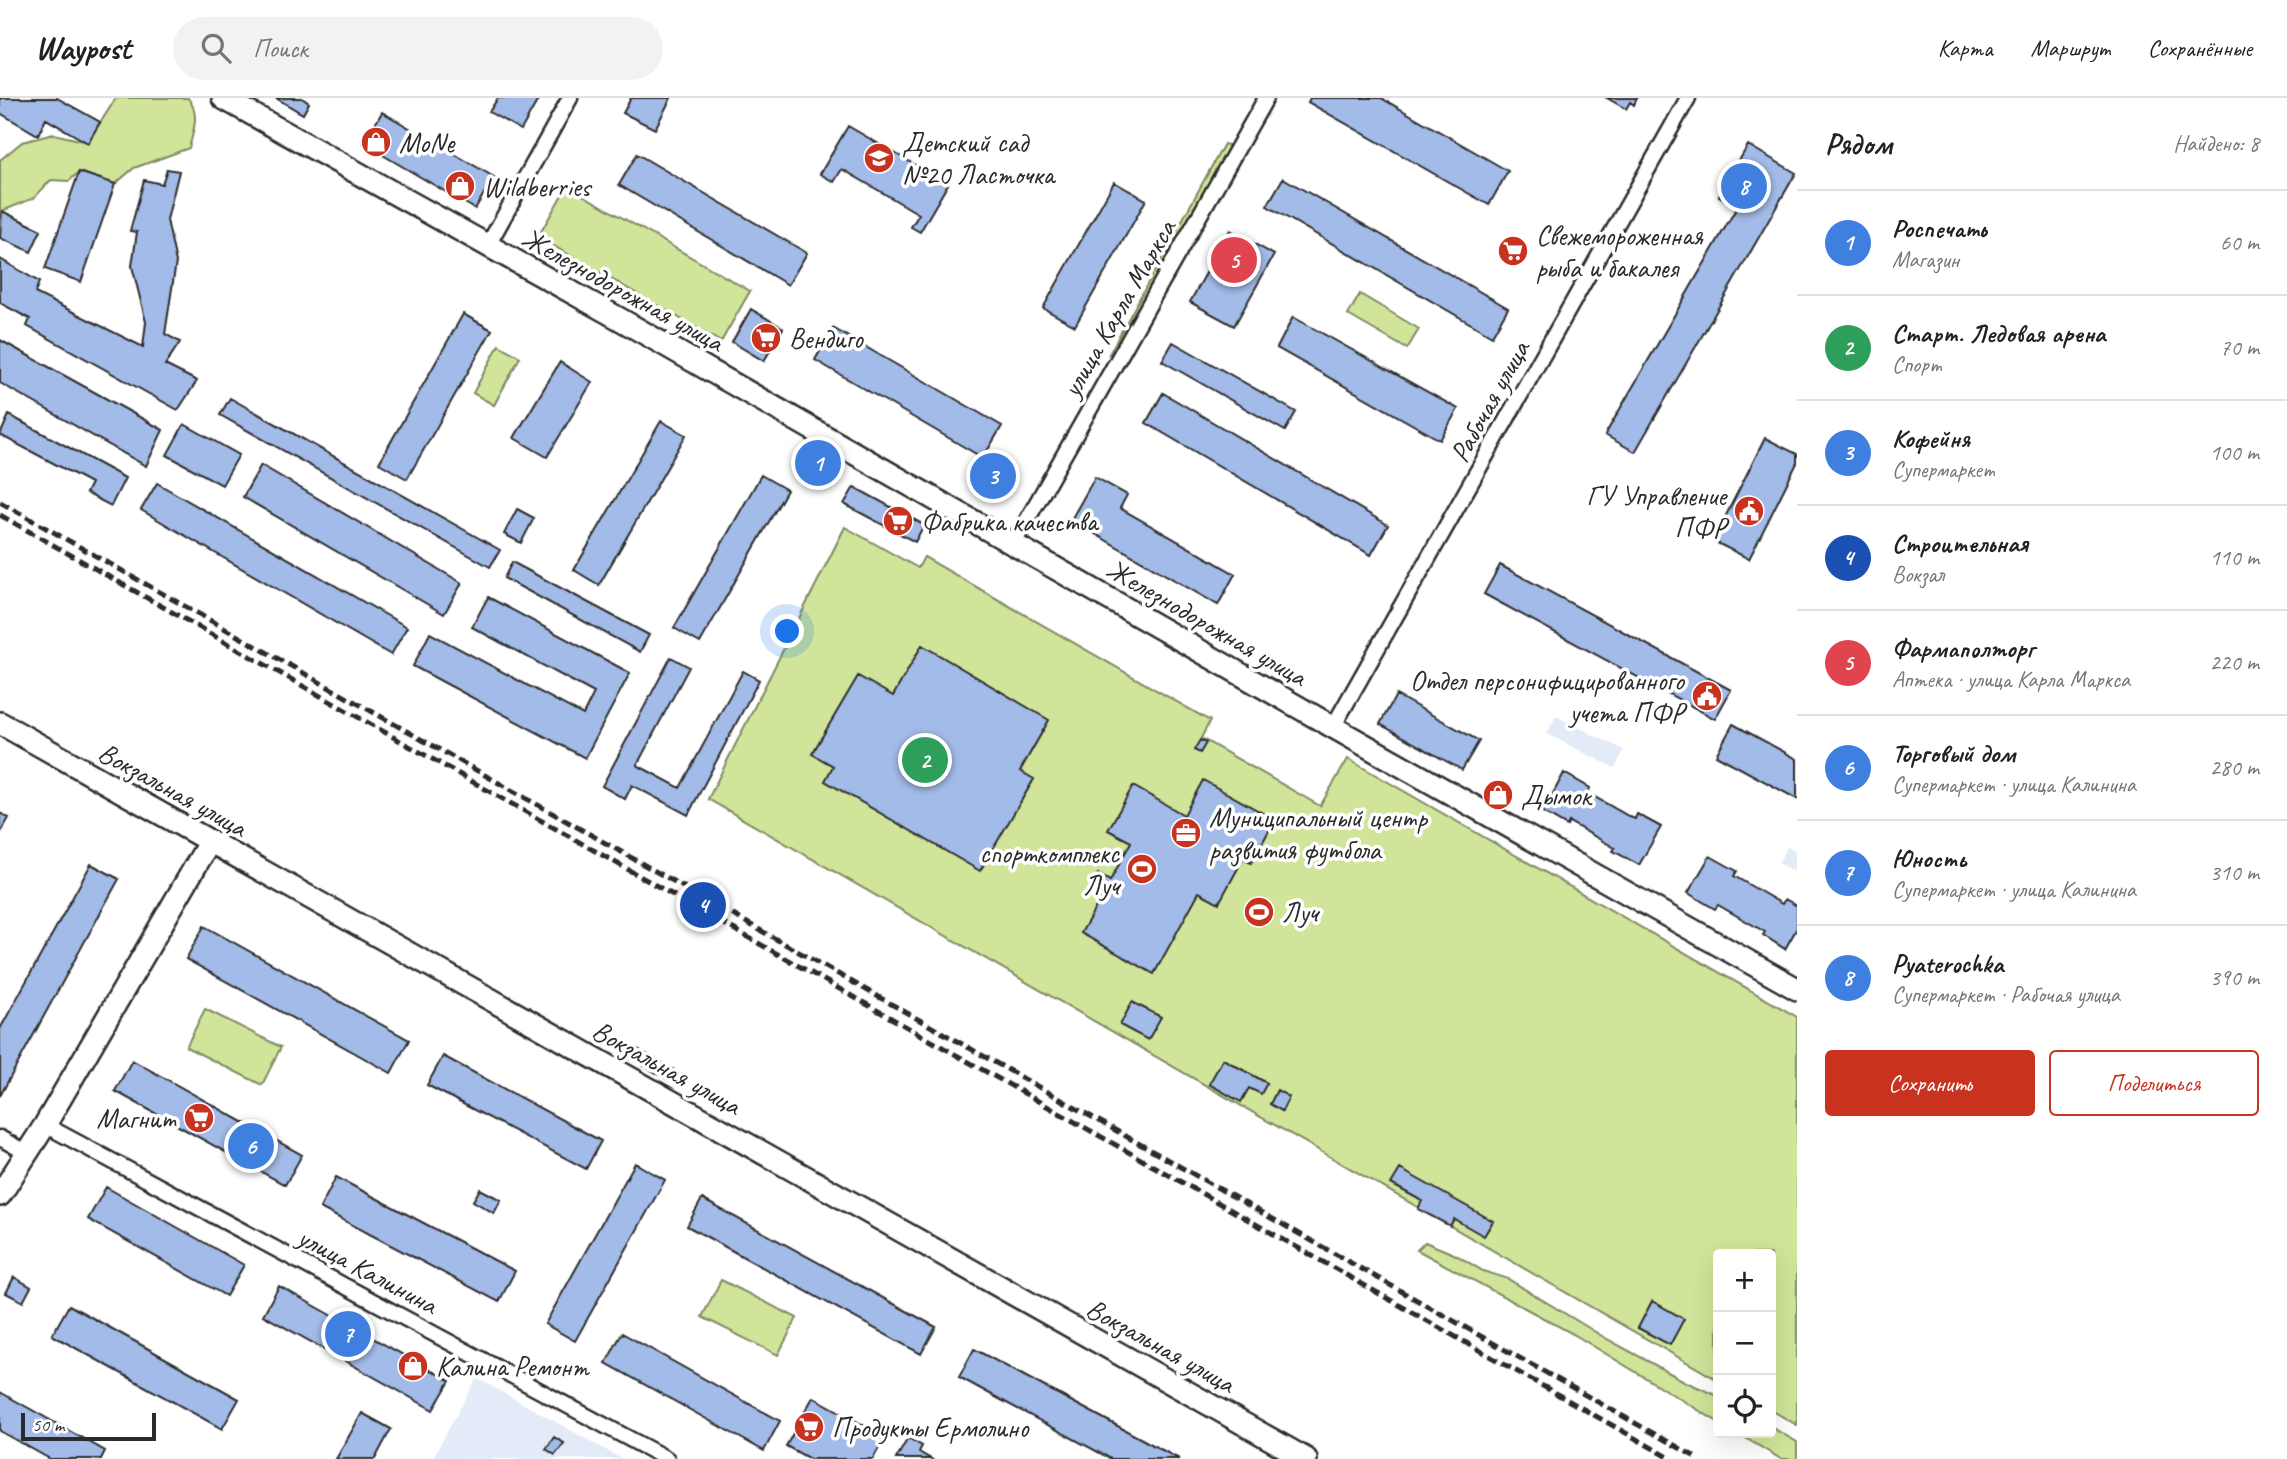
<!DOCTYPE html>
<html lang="ru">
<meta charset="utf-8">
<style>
:root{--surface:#fff;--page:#f2f2f2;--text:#222;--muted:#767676;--line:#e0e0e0;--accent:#c8321e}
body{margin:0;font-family:Caveat,sans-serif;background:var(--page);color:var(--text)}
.controls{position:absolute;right:21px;bottom:21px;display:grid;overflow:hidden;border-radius:7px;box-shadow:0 7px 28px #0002}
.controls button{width:63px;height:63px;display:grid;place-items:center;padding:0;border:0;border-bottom:2px solid var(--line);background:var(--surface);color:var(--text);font:35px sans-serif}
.scale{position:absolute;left:21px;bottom:18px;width:135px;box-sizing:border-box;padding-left:7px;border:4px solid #2b2b2b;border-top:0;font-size:19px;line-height:24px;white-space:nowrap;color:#2b2b2b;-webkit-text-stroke:5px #fff;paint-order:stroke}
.you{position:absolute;left:788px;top:534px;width:24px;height:24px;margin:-18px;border:5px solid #fff;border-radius:50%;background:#1a73e8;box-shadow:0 0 0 10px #1a73e833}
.badge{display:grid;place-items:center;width:46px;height:46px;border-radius:50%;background:var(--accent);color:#fff;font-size:23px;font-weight:700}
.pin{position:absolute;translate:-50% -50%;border:4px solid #fff;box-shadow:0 2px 7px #0006}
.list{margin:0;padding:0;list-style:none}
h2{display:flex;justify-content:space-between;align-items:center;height:91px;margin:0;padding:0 28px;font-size:30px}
h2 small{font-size:23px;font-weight:400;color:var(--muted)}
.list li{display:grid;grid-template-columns:46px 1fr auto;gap:21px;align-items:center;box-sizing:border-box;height:105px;padding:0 28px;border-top:2px solid var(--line)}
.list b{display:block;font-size:26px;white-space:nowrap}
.list p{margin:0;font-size:23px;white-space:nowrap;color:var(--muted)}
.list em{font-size:23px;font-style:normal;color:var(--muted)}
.actions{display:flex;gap:14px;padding:21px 28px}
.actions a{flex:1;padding:16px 0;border:2px solid var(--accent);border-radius:7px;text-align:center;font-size:24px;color:var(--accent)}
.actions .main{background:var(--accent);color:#fff}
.icon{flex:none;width:38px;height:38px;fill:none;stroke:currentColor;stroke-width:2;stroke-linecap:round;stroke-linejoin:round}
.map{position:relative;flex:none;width:1797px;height:1361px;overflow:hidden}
header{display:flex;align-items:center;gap:42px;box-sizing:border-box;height:98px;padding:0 35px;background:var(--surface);border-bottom:2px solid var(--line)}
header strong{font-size:33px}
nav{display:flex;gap:38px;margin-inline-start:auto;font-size:24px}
.search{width:490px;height:63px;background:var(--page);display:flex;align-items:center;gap:18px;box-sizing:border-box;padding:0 24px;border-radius:38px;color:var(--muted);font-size:26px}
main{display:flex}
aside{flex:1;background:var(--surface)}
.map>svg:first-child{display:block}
.built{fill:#e3ebf8}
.green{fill:#d0e59a;stroke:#7e8862;stroke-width:2}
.building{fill:#a3bbe8;stroke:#2b2b2b;stroke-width:2}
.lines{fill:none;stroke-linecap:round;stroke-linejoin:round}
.street-casing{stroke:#2b2b2b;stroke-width:19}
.secondary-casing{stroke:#2b2b2b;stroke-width:26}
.street{stroke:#fff;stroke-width:14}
.secondary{stroke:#fff;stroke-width:21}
.rail{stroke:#2b2b2b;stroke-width:5;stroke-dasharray:10 5;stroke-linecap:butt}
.labels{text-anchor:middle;stroke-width:7;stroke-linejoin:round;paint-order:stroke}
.poi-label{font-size:28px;fill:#2b2b2b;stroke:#fff;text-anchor:start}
.street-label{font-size:28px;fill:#2b2b2b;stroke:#fff}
</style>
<header>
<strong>Waypost</strong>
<div class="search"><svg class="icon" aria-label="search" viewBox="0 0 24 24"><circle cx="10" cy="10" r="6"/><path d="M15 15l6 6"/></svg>Поиск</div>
<nav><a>Карта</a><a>Маршрут</a><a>Сохранённые</a></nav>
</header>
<main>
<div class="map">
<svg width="1797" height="1361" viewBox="0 0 1797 1361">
<rect width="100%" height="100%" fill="#fff"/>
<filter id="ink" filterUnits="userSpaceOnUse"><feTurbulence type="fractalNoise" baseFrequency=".0143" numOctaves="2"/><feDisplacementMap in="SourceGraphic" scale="14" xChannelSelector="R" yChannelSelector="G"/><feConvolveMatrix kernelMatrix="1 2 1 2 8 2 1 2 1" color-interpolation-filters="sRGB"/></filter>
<g filter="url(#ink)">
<path class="built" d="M1556 618 1624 652 1615 670 1547 636Z
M1787 749 1797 754V775L1778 765Z
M477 1280 622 1361H432Z"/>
<path class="green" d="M116 0H188C200 15 194 32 189 50L134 70 115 86 79 74 69 83 51 82 34 100 0 114V62L22 44 54 36 88 44Z
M1224 46 1228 47V53L1115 254 1109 256Z
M567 88 750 193 721 244 538 139Z
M1360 196 1419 231 1407 251 1348 217Z
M499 247 520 259 494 307 473 295Z
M845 429 918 470 924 459 1210 623 1201 640 1320 708 1348 661 1797 919V1327L1771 1312V1156H1718V1282L708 701Z
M205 911 281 949 262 987 186 949Z
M1425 1144 1456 1157 1483 1173 1508 1181 1607 1241 1686 1284 1718 1298V1324L1575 1237 1417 1152Z
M721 1182 797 1220 778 1257 702 1219Z
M1771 1329 1797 1344V1361H1781L1737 1335H1771Z"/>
<path class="building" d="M0 0H57L100 24 88 45 46 21 38 37 0 15Z
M276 0H302L309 5 303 16Z
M498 0H539L521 32 489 14Z
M631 0H671L655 31 623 15Z
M1310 0H1381L1508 73 1489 107 1308 4Z
M1607 0H1637L1634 7 1630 4 1626 11Z
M382 14 494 79 475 111 364 46Z
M848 28 948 86 920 134 911 129 919 116 842 71 834 84 820 76Z
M1748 47 1796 75 1635 354 1605 337 1737 109 1719 98Z
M637 56 807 155 788 187 619 87Z
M167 71 179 73 167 122 176 164 165 236 180 244 165 267 197 283 178 312 27 228 30 221 0 205V161L39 184 35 195 143 249 146 224 132 168 137 134 130 133 144 82 162 86Z
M79 74 115 86 81 184 45 171Z
M1283 80 1508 210 1492 238 1267 108Z
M1114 84 1146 102 1075 228 1043 210Z
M2 113 41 132 31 154 0 140Z
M1230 132 1274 157 1234 228 1190 204Z
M1510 141 1524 149 1516 164 1501 155Z
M751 211 783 230 764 263 732 244Z
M463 216 492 232 407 381 379 365Z
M1293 219 1458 311 1440 342 1277 250Z
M833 230 1002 328 983 360 815 262Z
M0 242 163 332 146 368 0 285Z
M1173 244 1296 314 1285 333 1162 263Z
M560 264 592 284 547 359 514 340Z
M1163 295 1388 427 1371 457 1146 325Z
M230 300 500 452 490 469 220 317Z
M9 317 125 380 111 408 86 395 91 385 0 337Z
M661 323 686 337 599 487 574 472Z
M184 326 239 357 222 387 167 357Z
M1765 340 1797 356V365L1749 461 1713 443Z
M261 367 462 485 444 516 243 399Z
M993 371 1003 377 994 392 985 387Z
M761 377 787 392 700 545 674 530Z
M1095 379 1127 397 1120 410 1235 476 1218 507 1071 422Z
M157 385 407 529 391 557 141 412Z
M854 389 924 427 915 444 844 406Z
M517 411 534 420 521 445 504 436Z
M512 464 649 537 640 554 504 480Z
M1500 467 1731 592 1715 621 1484 496Z
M488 499 630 575 585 660 413 568 430 535 583 617 594 595 472 529Z
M922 547 1049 622 1020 673 1034 681 980 773 825 683 833 668 812 656 858 578 893 598Z
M671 559 689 569 637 667 680 690 743 573 759 582 688 717 632 687 625 701 602 688Z
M1396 597 1479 643 1462 672 1380 626Z
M1733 626 1797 661V701L1716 657Z
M1200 642 1206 645 1200 655 1194 652Z
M1564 675 1590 690 1588 695 1630 719 1635 721 1637 716 1661 729 1639 767 1613 753 1615 750 1569 724 1567 728 1543 714Z
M1203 682 1275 722 1251 765 1243 761 1219 805 1199 794 1154 876 1081 835 1105 793 1092 786 1098 776 1110 783 1131 744 1108 732 1133 688 1184 717Z
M0 715 9 720 0 736Z
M1710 758 1737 773 1734 778 1782 806 1785 801 1797 808V830L1785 851 1763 837 1765 834 1718 807 1715 811 1688 795Z
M91 766 119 781 0 998V931Z
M204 828 409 942 391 975 186 861Z
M1132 904 1161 919 1148 942 1120 927Z
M636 950 674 972 669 982 630 960Z
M443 958 601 1043 586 1071 427 987Z
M1223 961 1267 985 1261 996 1249 990 1241 1004 1209 986Z
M132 962 302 1057 285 1087 115 993Z
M1277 992 1289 999 1282 1013 1270 1006Z
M635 1065 665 1082 575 1243 545 1226Z
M1400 1071 1493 1123 1484 1138 1454 1121 1450 1128 1418 1111 1422 1103 1391 1086Z
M336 1079 515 1173 499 1204 320 1110Z
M106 1089 244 1167 226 1198 88 1121Z
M480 1091 501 1102 494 1115 473 1103Z
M702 1101 936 1229 921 1256 687 1128Z
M14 1179 31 1189 23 1204 6 1195Z
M279 1188 450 1283 433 1312 263 1217Z
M1652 1203 1684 1221 1670 1247 1638 1230Z
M69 1207 239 1301 222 1331 52 1237Z
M622 1235 780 1323 764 1353 606 1265Z
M974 1251 1179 1361H1111L992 1297 959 1279Z
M0 1294 105 1353 101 1361H50L0 1333Z
M813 1299 885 1339 873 1361H810L786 1348Z
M362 1315 391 1331 375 1361H336Z
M554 1339 564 1345 555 1357 546 1351Z
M908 1340 922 1348 919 1354 931 1361H896Z"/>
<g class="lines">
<g class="street-casing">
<path id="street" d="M488 147 570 0
M1014 445 1266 0
M1333 629 1688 0
M45 1027 667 1361
M0 1040 27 1055"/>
</g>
<g class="secondary-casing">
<path id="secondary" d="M223 0 618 220 1333 629 1797 891
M0 625 1306 1361
M0 1097 45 1027 210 743"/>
</g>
<use href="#street" class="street"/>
<use href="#secondary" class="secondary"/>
<path class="rail" d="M0 404 1699 1361
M0 417 1672 1361"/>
</g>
</g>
<defs>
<g id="shop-disc" transform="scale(1.575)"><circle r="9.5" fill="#c8321e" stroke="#fff"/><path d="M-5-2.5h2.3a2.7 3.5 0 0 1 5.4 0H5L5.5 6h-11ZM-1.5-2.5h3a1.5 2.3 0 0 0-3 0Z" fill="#fff"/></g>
<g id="school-disc" transform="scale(1.575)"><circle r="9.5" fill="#c8321e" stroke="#fff"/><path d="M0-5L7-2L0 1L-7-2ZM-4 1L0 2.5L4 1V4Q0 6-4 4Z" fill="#fff"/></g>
<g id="supermarket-disc" transform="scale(1.575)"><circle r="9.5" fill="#c8321e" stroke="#fff"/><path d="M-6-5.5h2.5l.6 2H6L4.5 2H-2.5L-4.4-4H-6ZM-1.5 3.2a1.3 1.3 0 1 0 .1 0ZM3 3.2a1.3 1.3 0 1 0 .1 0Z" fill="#fff"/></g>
<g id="civic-disc" transform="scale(1.575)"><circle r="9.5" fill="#c8321e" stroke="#fff"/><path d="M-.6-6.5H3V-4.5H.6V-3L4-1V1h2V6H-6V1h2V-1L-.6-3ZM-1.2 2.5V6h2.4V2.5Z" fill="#fff"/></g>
<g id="office-disc" transform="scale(1.575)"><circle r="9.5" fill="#c8321e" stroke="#fff"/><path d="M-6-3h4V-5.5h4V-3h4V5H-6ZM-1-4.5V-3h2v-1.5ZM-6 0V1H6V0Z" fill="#fff"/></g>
<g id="stadium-disc" transform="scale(1.575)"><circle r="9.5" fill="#c8321e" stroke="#fff"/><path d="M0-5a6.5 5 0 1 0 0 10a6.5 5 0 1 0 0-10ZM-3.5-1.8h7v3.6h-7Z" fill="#fff"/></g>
</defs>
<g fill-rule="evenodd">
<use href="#shop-disc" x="376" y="44"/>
<use href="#school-disc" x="879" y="60"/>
<use href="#shop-disc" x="460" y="88"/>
<use href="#supermarket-disc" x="1513" y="153"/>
<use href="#supermarket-disc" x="766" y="240"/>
<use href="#civic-disc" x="1749" y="413"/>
<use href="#supermarket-disc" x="898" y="423"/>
<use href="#civic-disc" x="1707" y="598"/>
<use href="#shop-disc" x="1498" y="697"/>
<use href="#office-disc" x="1186" y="735"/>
<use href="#stadium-disc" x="1142" y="771"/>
<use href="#stadium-disc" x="1259" y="814"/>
<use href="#supermarket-disc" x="199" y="1020"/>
<use href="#shop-disc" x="413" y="1268"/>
<use href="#supermarket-disc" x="809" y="1329"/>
</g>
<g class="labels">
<g class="poi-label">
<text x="399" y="54">MoNe</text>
<text x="902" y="54">Детский сад<tspan x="902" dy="32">№20 Ласточка</tspan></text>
<text x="483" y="98">Wildberries</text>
<text x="1536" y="147">Свежемороженная<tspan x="1536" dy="32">рыба и бакалея</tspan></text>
<text x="789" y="250">Вендиго</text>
<text x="1726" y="407" text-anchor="end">ГУ Управление<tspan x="1726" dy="32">ПФР</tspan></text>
<text x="921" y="433">Фабрика качества</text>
<text x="1684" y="592" text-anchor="end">Отдел персонифицированного<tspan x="1684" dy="32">учета ПФР</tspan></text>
<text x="1521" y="707">Дымок</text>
<text x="1209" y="729">Муниципальный центр<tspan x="1209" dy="32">развития футбола</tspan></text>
<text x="1119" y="765" text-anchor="end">спорткомплекс<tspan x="1119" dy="32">Луч</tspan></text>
<text x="1282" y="824">Луч</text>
<text x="176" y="1030" text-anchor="end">Магнит</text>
<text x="436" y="1278">Калина Ремонт</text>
<text x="832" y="1339">Продукты Ермолино</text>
</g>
<g class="street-label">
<text transform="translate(623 191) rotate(29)" y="10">Железнодорожная улица</text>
<text transform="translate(1118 210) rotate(-60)" y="10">улица Карла Маркса</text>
<text transform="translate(1489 303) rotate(-61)" y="10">Рабочая улица</text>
<text transform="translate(1207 524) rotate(30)" y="10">Железнодорожная улица</text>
<text transform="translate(173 691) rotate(29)" y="10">Вокзальная улица</text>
<text transform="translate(667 969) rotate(29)" y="10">Вокзальная улица</text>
<text transform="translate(368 1172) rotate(28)" y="10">улица Калинина</text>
<text transform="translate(1161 1247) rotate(29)" y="10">Вокзальная улица</text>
</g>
</g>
</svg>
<div class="controls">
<button>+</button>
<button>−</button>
<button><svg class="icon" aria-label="locate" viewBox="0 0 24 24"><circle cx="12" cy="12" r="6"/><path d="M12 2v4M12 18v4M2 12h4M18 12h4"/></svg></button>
</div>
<div class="scale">50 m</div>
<div class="you"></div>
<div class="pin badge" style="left:818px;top:365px;background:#3f7fe0">1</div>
<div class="pin badge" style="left:925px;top:662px;background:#2e9e5b">2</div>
<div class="pin badge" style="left:993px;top:378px;background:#3f7fe0">3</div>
<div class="pin badge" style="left:703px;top:807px;background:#1a4fb4">4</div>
<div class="pin badge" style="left:1234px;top:162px;background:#e0444e">5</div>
<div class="pin badge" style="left:251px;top:1048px;background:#3f7fe0">6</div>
<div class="pin badge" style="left:348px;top:1236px;background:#3f7fe0">7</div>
<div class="pin badge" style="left:1744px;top:88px;background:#3f7fe0">8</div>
</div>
<aside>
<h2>Рядом<small>Найдено: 8</small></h2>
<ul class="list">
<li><span class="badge" style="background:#3f7fe0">1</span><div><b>Роспечать</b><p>Магазин</p></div><em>60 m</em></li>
<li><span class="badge" style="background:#2e9e5b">2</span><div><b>Старт. Ледовая арена</b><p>Спорт</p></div><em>70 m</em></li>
<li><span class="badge" style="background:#3f7fe0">3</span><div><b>Кофейня</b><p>Супермаркет</p></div><em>100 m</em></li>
<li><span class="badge" style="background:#1a4fb4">4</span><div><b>Строительная</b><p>Вокзал</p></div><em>110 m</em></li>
<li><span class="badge" style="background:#e0444e">5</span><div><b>Фармаполторг</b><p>Аптека · улица Карла Маркса</p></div><em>220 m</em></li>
<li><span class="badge" style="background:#3f7fe0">6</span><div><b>Торговый дом</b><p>Супермаркет · улица Калинина</p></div><em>280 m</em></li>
<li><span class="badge" style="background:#3f7fe0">7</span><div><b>Юность</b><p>Супермаркет · улица Калинина</p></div><em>310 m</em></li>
<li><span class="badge" style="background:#3f7fe0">8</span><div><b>Pyaterochka</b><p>Супермаркет · Рабочая улица</p></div><em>390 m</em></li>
</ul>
<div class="actions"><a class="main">Сохранить</a><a>Поделиться</a></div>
</aside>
</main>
